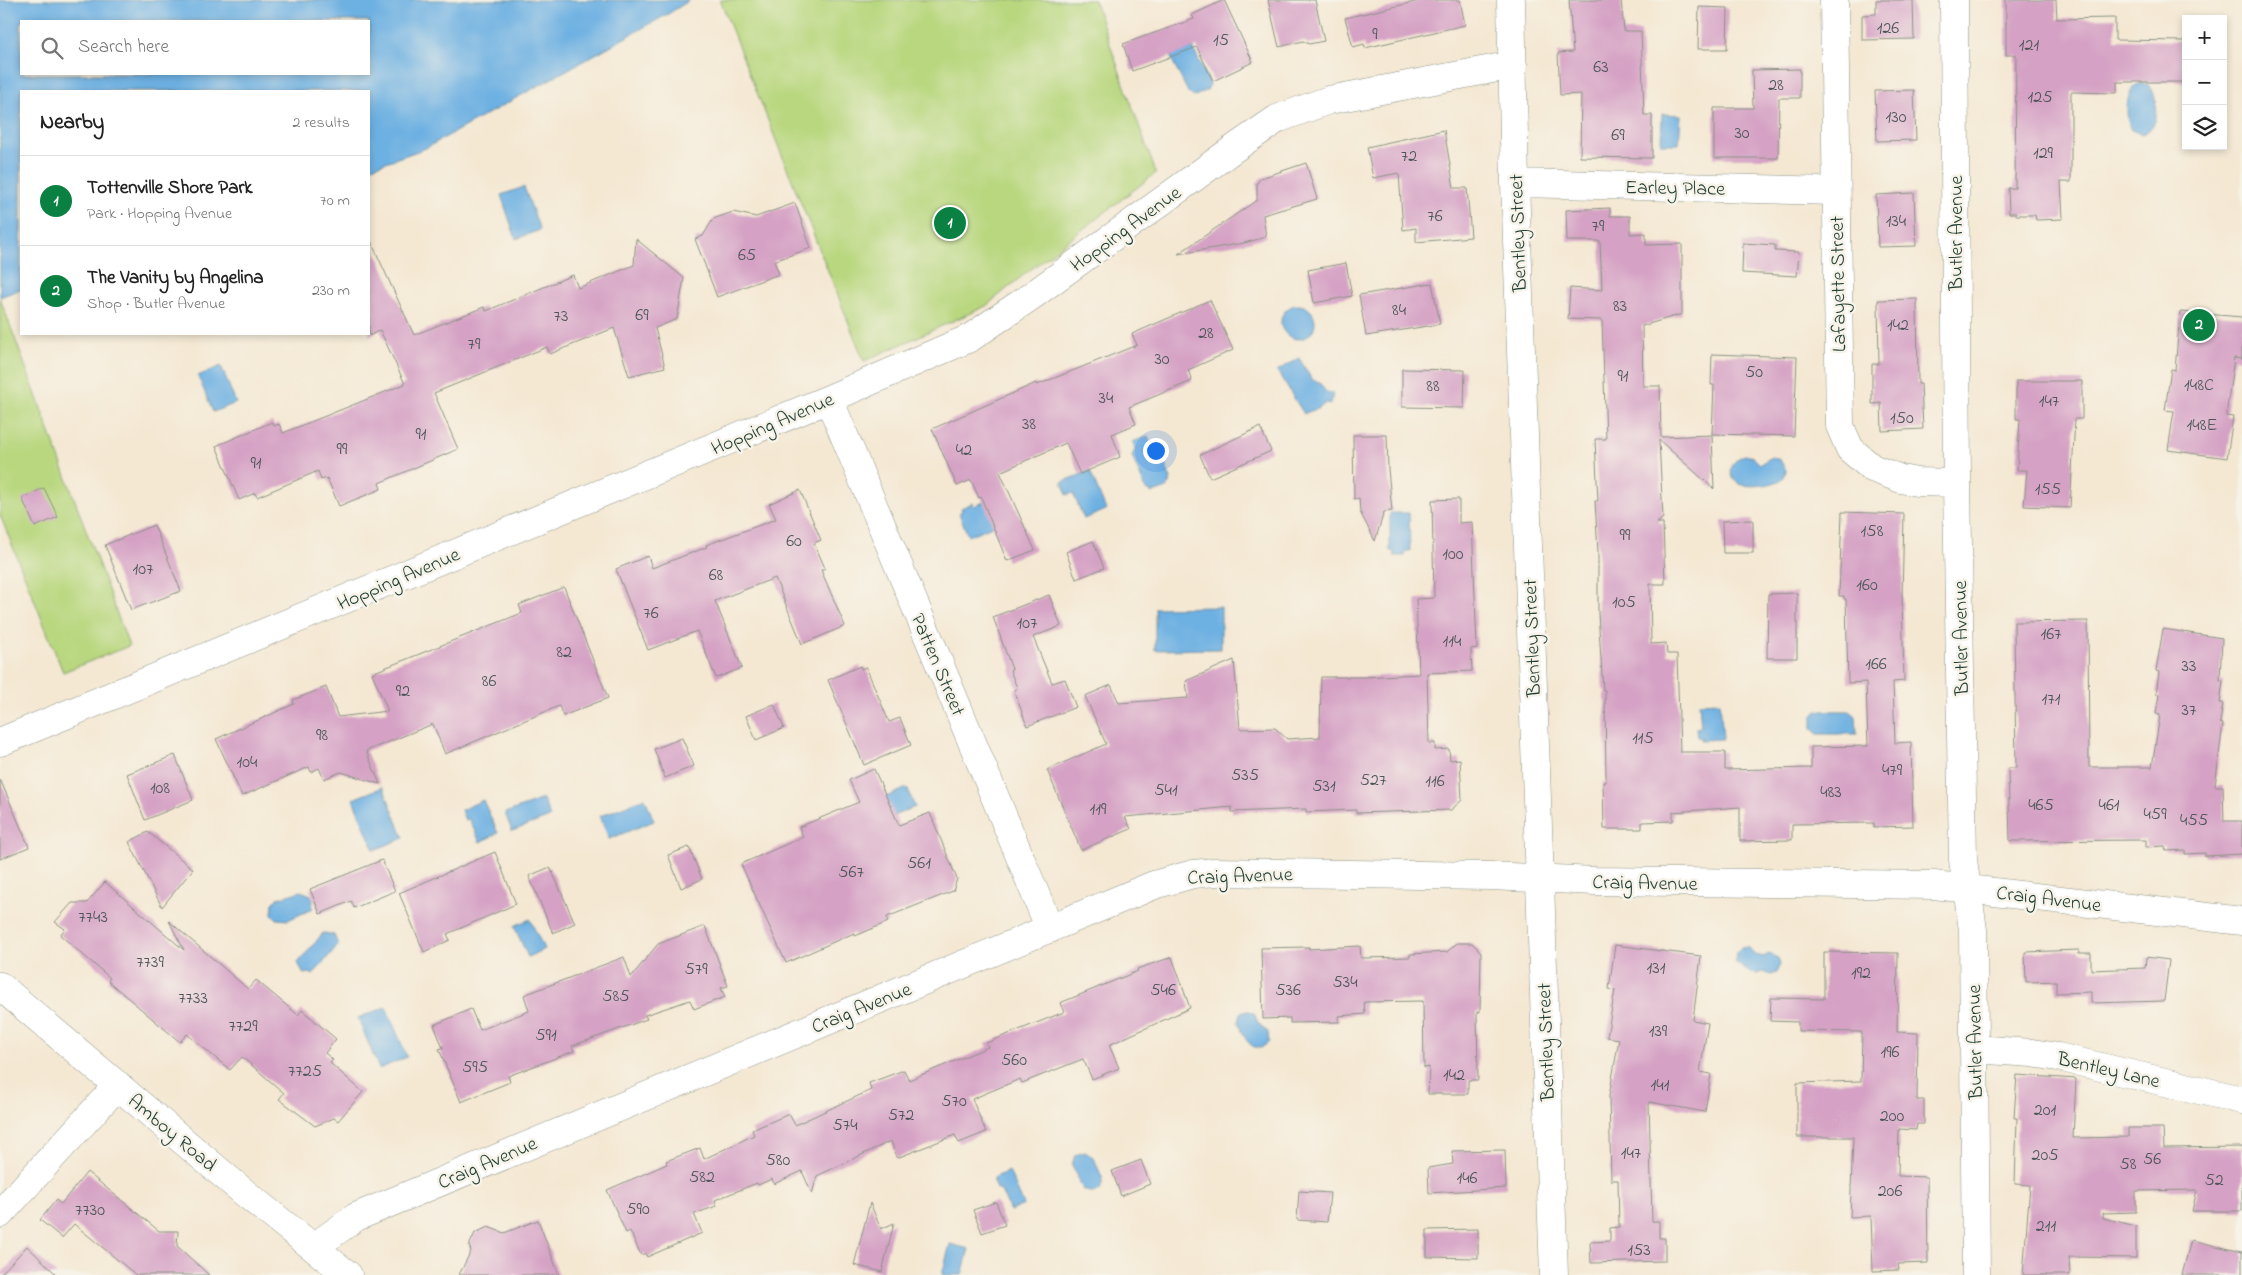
<!DOCTYPE html>
<meta charset="utf-8">
<style>
:root{--surface:#fff;--page:#f6f6f6;--text:#222;--muted:#767676;--line:#e0e0e0;--accent:#0b8043}
body{margin:0;font-family:"Indie Flower",sans-serif;background:var(--page);color:var(--text)}
.controls{position:absolute;right:15px;top:15px;display:grid;overflow:hidden;border-radius:0px;box-shadow:0 2px 8px #0003}
.controls button{width:45px;height:45px;display:grid;place-items:center;padding:0;border:0;border-bottom:1px solid var(--line);background:var(--surface);color:var(--text);font:25px sans-serif}
.you{position:absolute;left:1155px;top:450px;width:18px;height:18px;margin:-12px;border:4px solid #fff;border-radius:50%;background:#1a73e8;box-shadow:0 0 0 8px #1a73e833}
.badge{display:grid;place-items:center;width:32px;height:32px;border-radius:50%;background:var(--accent);color:#fff;font-size:16px;font-weight:700}
.pin{position:absolute;translate:-50% -50%;border:2px solid #fff;box-shadow:0 1px 5px #0006}
.list{margin:0;padding:0;list-style:none}
h2{display:flex;justify-content:space-between;align-items:center;height:65px;margin:0;padding:0 20px;font-size:21px}
h2 small{font-size:16px;font-weight:400;color:var(--muted)}
.list li{display:grid;grid-template-columns:32px 1fr auto;gap:15px;align-items:center;box-sizing:border-box;height:90px;padding:0 20px;border-top:1px solid var(--line)}
.list b{display:block;font-size:19px;white-space:nowrap}
.list p{margin:0;font-size:16px;white-space:nowrap;color:var(--muted)}
.list em{font-size:16px;font-style:normal;color:var(--muted)}
.icon{flex:none;width:28px;height:28px;fill:none;stroke:currentColor;stroke-width:2;stroke-linecap:round;stroke-linejoin:round}
.map{position:relative;flex:none;width:2242px;height:1275px;overflow:hidden}
.search{position:absolute;background:var(--surface);box-shadow:0 2px 8px #0003;left:20px;top:20px;width:350px;height:55px;display:flex;align-items:center;gap:12px;box-sizing:border-box;padding:0 18px;border-radius:0px;color:var(--muted);font-size:19px}
.panel{position:absolute;background:var(--surface);box-shadow:0 2px 8px #0003;left:20px;top:90px;width:350px;height:245px;border-radius:0px}
.map>svg:first-child{display:block}
.green{fill:#b8d77e;stroke:#6c8a59}
.water{fill:#6db0e2;stroke:#46768b;fill-rule:evenodd}
.building{fill:#d5a2c5}
.lines{fill:none;stroke-linecap:round;stroke-linejoin:round}
.street-casing{stroke:#8a9284;stroke-width:29}
.secondary-casing{stroke:#8a9284;stroke-width:29}
.street{stroke:#fff;stroke-width:28}
.secondary{stroke:#fff;stroke-width:28}
.labels{text-anchor:middle;stroke-width:5;stroke-linejoin:round;paint-order:stroke}
.number-label{font-size:18px;fill:#4c5658}
.street-label{font-size:20px;fill:#1f3d34;stroke:#f7f3e8}
</style>
<div class="map">
<svg width="2242" height="1275" viewBox="0 0 2242 1275">
<rect width="100%" height="100%" fill="#f7f3e8"/>
<filter id="ink" filterUnits="userSpaceOnUse"><feTurbulence type="fractalNoise" baseFrequency=".02" numOctaves="2"/><feDisplacementMap in="SourceGraphic" scale="10" xChannelSelector="R" yChannelSelector="G"/><feConvolveMatrix kernelMatrix="1 2 1 2 8 2 1 2 1" color-interpolation-filters="sRGB"/></filter>
<filter id="wash" filterUnits="userSpaceOnUse"><feTurbulence type="fractalNoise" baseFrequency=".0096" numOctaves="4" result="noise"/><feDisplacementMap in="SourceGraphic" scale="20" xChannelSelector="R" yChannelSelector="G"/><feGaussianBlur stdDeviation="1.12" result="paint"/><feColorMatrix in="noise" values="0 0 0 0 0 0 0 0 0 0 0 0 0 0 0 0 0 1.4 0 .05"/><feComposite in="paint" operator="in"/></filter>
<g filter="url(#wash)">
<rect width="100%" height="100%" fill="#f4e8d3"/>
<path class="green" d="M720 0H1094L1156 173 1026 273 986 306 864 361Z
M0 298 129 646 63 672 0 515Z"/>
<path class="water" d="M0 0H690L668 14 426 148 369 168V91H21V289L0 297ZM21 21H369V74H21Z
M1193 48 1210 84 1207 90 1195 96 1189 94 1171 58 1173 52Z
M2141 83 2149 85C2159 96 2159 130 2142 134L2131 130C2125 116 2124 89 2141 83Z
M1662 114 1681 115 1679 144H1661Z
M524 187 540 230 516 239 501 195Z
M1281 322a17 17 0 1 1 34 0a17 17 0 1 1-34 0Z
M1299 358 1312 380 1319 382 1326 392 1333 393 1331 404 1325 403C1319 411 1312 409 1304 414L1277 371Z
M221 366 236 403 213 412 198 376Z
M1148 436 1150 443 1157 445 1171 479 1167 488 1153 493 1146 490 1132 456 1135 449 1133 442Z
M1745 455 1753 457 1760 464 1772 457 1780 460 1786 470 1784 477C1778 485 1749 488 1740 484 1725 477 1731 459 1745 455Z
M1090 471 1106 510 1084 519 1073 493 1067 495 1062 482Z
M999 496 1009 519 968 536 959 513 962 511 961 508 973 503 974 506Z
M1390 513H1409L1410 551H1405V556H1394V551H1390Z
M1221 607V649L1155 650V608Z
M1720 702 1723 739 1701 740V737H1697L1696 728 1701 727 1699 703Z
M1817 711H1850L1856 716 1857 734H1818L1812 729V717Z
M383 787 404 838 374 850 353 799Z
M907 788 915 807 874 824 865 806Z
M645 798 654 821 609 839 600 816Z
M543 799 550 817 512 831 505 813Z
M483 800 498 833 480 842 469 819 465 820 461 810Z
M301 891 311 895 313 901 312 909 288 920 277 919 272 914 273 903 278 898Z
M530 919 544 949 528 957 514 926Z
M323 933 334 935 338 945 313 975 310 973 304 974 298 963Z
M1748 947 1755 954 1763 957 1769 954 1778 958 1780 964 1777 973 1771 975 1762 972 1757 974 1750 973 1735 962 1736 952 1741 948Z
M386 1007 407 1057 379 1069 358 1018Z
M1248 1011 1254 1013 1258 1023 1268 1032 1269 1042 1261 1048C1246 1048 1243 1032 1238 1022L1240 1013Z
M1085 1152 1094 1158 1103 1180 1100 1190 1093 1193 1083 1190 1072 1165 1075 1155Z
M1009 1171 1024 1205 1010 1211 1001 1191 996 1189 993 1182 995 1177Z
M950 1244 969 1249 962 1275H942Z"/>
<g id="blocks">
<path class="building" d="M1224 0 1253 62 1213 81 1197 47 1132 71 1123 44 1194 19 1192 15Z
M1268 0H1315L1324 41 1309 44 1303 41 1279 47Z
M1423 0H1460L1465 25 1365 48 1364 44 1353 47 1345 18Z
M1569 0H1621L1624 31H1641L1644 115H1652V158L1580 157 1581 94 1560 95 1558 53 1573 52Z
M1876 0H1913L1914 39 1862 40V15L1876 14Z
M2006 0H2056L2057 19 2115 18V40L2186 41V82H2117V93L2071 92V182H2061L2063 219 2036 220 2035 215H2016V213H2009L2008 188H2015L2016 55H2006Z
M1699 7 1728 8 1727 49H1698Z
M1800 69V98H1779L1778 158H1714V108H1753L1752 70Z
M1914 90 1916 140 1877 141 1875 91Z
M1444 130 1454 188H1467L1471 237 1416 242V228L1403 230 1399 173 1373 178 1367 147Z
M1306 163 1317 199 1263 215 1266 237 1244 243 1178 254 1257 200V183L1261 178Z
M1914 193 1916 246 1878 247 1876 195Z
M795 203 811 248 774 261 779 274 717 297 695 239 703 236 713 219 733 212 756 217Z
M1610 208V216H1630V234L1646 233V245L1682 244V314L1642 326 1643 386H1660L1661 437 1712 435 1714 489 1659 440 1663 518 1657 523H1663L1665 584H1650L1651 644 1666 643 1667 654H1677L1680 752H1725V770L1811 768V747L1868 746 1866 682 1848 683 1846 599H1844V596H1839L1842 512 1904 514 1902 598 1904 681 1893 682 1895 743 1911 742 1913 826 1874 827V823L1792 824V840L1740 841V807L1673 812V821L1642 822V829H1604L1603 782H1606L1605 690H1603L1598 613V552L1595 501H1598L1595 439H1606L1602 320 1568 319 1570 288 1602 290 1600 241H1567L1566 210Z
M369 237 414 335 484 307 486 311 573 275 578 288 634 265 636 239 684 278 677 319 655 328 665 367 629 376 614 328 550 354 547 347 434 393 458 449 379 483 381 489 339 506 327 478 321 480 318 471 257 497 255 493 239 500 216 446 272 422 274 426 279 424 283 433 405 384 380 330 369 336Z
M1743 243 1775 245V251L1799 252 1797 276 1742 273Z
M1346 263 1352 296 1314 303 1308 270Z
M1432 283 1440 324 1366 336 1359 295Z
M1917 299 1918 384H1921L1923 429 1882 431 1881 403 1872 404V364H1879L1878 300Z
M1210 300 1233 350 1188 370 1192 381 1129 407 1136 424 1112 434 1120 457 1080 474 1066 443 1000 472 1035 550 1007 561 981 497 979 498 971 480 957 486 932 429 1036 383 1037 385 1137 345 1132 334Z
M2180 312 2242 317V359L2234 358 2226 416 2233 417 2227 458 2168 450 2174 411 2165 410 2171 369 2175 370Z
M1712 354 1797 357 1794 436 1712 434 1714 385H1711Z
M1402 369 1465 370 1464 408 1402 407Z
M2016 381H2082V419H2075L2070 508 2024 506 2027 470H2017L2020 419H2016Z
M1260 427 1271 451 1210 478 1200 455Z
M1353 435H1387L1388 469 1392 511 1384 512 1375 541 1360 512 1359 498 1354 499Z
M44 488 58 517 35 527 22 498Z
M800 490 821 540 814 543 825 568 821 570 845 626 802 644 775 578 715 601 742 668 716 678 697 631 648 650 616 569 648 556 652 568 707 547 706 545 776 519 769 504Z
M1459 499V523L1472 522 1477 648 1471 649 1472 671 1427 673 1429 743H1435V750L1449 749 1450 760 1460 759 1462 800 1451 810 1356 813V810L1306 812V809L1232 812V807L1125 817 1131 829 1081 850 1047 770 1106 744 1085 696 1111 685 1119 703 1188 698 1186 681 1234 660 1240 729 1275 728 1287 739 1320 737 1321 677H1364L1419 674 1416 599 1434 598 1432 500Z
M1753 520V553H1723L1722 521Z
M154 525 181 591 131 610 105 545Z
M1093 541 1104 568 1076 579 1066 552Z
M564 587 608 698 563 716 559 706 445 754 433 724 366 751 380 784 341 772 324 779 319 768 311 772 309 767 242 796 216 739 294 704 293 700 326 687 338 717 388 711 372 673 522 613 519 605Z
M1797 593V658H1767L1768 594Z
M1049 595 1061 626 1033 637 1052 683 1065 679 1076 707 1027 726 1014 690 1017 688 1010 670 1012 669 993 617Z
M2088 621 2089 767H2152L2160 715 2156 714 2159 694H2156L2159 672 2156 671 2163 629 2222 638 2220 680 2223 681 2220 703H2223L2220 723 2223 724 2215 786H2223L2224 821H2242V854L2205 856V853L2185 854V850L2166 851 2165 846 2146 847V840L2010 841 2008 768H2016L2014 622Z
M860 666 861 669 866 667 889 722 900 718 911 745 864 765 828 680Z
M774 704 784 728 756 740 746 716Z
M682 738 694 766 665 778 654 749Z
M175 755 193 800 145 820 127 774Z
M874 769 899 825 930 813 957 879 953 891 887 917 888 922 855 936 854 933 786 963 741 864 803 837 799 827 859 802 849 780Z
M0 779 29 847 0 859Z
M148 832 193 869 162 907 129 842Z
M689 847 702 879 681 888 668 855Z
M495 852 516 904 447 934 450 940 424 952 399 893Z
M382 860 395 891 354 908 351 901 320 914 310 889Z
M550 867 575 923 553 933 529 876Z
M105 882 184 950 169 921 248 989 256 980 298 1015 302 1010 336 1039 325 1053 333 1060 330 1063 363 1092 338 1121 334 1118 315 1126 279 1099 284 1093 242 1057 230 1070 187 1034 180 1042 108 981 110 978 60 935 65 929 55 922 72 903H87Z
M705 926 728 986 721 988 725 997 694 1009 690 1000 645 1015 647 1019 572 1046 574 1051 508 1076 510 1082 461 1102 439 1049 443 1048 434 1025 471 1009 480 1030 529 1011 524 995 624 957 631 977 658 944Z
M1457 943H1472L1481 952 1480 1012H1477L1478 1080H1468V1094H1428L1429 1067 1424 1068 1423 1001 1364 1002 1365 1014 1339 1016V1022L1290 1023V1018L1263 1019 1261 948 1309 947V949L1360 946 1361 958 1410 957V954L1447 952Z
M1615 945 1701 956 1693 1020 1708 1023 1700 1072 1711 1074 1705 1112 1649 1102 1652 1221H1659V1238H1665V1261L1591 1263 1590 1242 1610 1241V1228L1619 1227 1618 1180H1611L1609 1096 1619 1039 1607 1037 1615 990 1609 989Z
M2079 950V953H2091V970L2145 968 2146 957 2169 960 2164 1001 2091 1003V992L2056 993V981L2026 982 2025 952Z
M1824 952 1898 953 1897 1032 1918 1033 1917 1100H1924V1124H1917L1916 1130 1899 1129 1898 1176 1927 1177 1928 1263 1898 1264 1899 1270 1873 1271 1871 1216 1850 1217 1853 1137H1797V1083L1861 1081 1862 1032 1798 1031V1022L1770 1021 1771 998 1824 999Z
M1172 957 1190 1008 1109 1045 1119 1068 1092 1079 1083 1059 1022 1083 1020 1079 972 1099 986 1132 959 1143 955 1135 897 1158 891 1141 817 1176 812 1194 802 1171 774 1184 772 1179 758 1185 757 1183 715 1200 717 1206 694 1214 702 1233 647 1257 645 1253 641 1255 630 1231 626 1233 607 1190 667 1164 666 1161 700 1148 704 1159 754 1135 752 1130 789 1114 795 1125 871 1090 869 1083 904 1070 909 1080 988 1047 986 1043 1064 1012 1060 1003 1138 971 1137 969Z
M2017 1075 2076 1079 2073 1138 2128 1137V1128H2163L2164 1148 2242 1147V1211H2192L2197 1190 2136 1191V1212L2103 1213V1218L2136 1226V1258L2069 1257 2070 1275H2023L2030 1185 2015 1184 2017 1118H2014Z
M1505 1150 1506 1188 1429 1193 1428 1168 1453 1164 1452 1151Z
M1141 1160 1150 1184 1121 1196 1112 1171Z
M87 1172 159 1231H178L177 1246 209 1275H136L74 1224 62 1238 40 1220 56 1200 61 1204Z
M1299 1191 1330 1193 1327 1222 1297 1220Z
M996 1202 1005 1225 982 1233 973 1210Z
M870 1203 881 1229 894 1223 882 1272 854 1265Z
M538 1220 559 1275H459L471 1251 469 1246 475 1233 488 1227 504 1233Z
M1478 1229V1258L1427 1257V1230Z
M2191 1240 2242 1252V1275H2182Z
M27 1246 57 1275H0Z"/>
</g>
</g>
<g filter="url(#ink)">
<use href="#blocks" fill-opacity="0" stroke="#8a9284" stroke-width="1"/>
<g class="lines">
<g class="street-casing">
<path id="street" d="M1511 0 1515 183 1554 1275
M1834 0 1840 426 1850 449 1872 468 1901 479 1917 482 1957 483
M1954 0 1957 483 1963 860 1973 930 1976 1275
M1515 183 1835 191
M829 399 1050 929
M0 742 829 399 970 338 1033 295 1232 150 1277 119 1329 100 1513 65
M1974 1049 2032 1053 2058 1057 2242 1100
M0 1214 118 1085
M314 1247 356 1217 1154 885 1193 874 1215 872 1490 876 1595 881 1934 885 2242 921"/>
</g>
<g class="secondary-casing">
<path id="secondary" d="M0 986 246 1194 348 1275"/>
</g>
<use href="#street" class="street"/>
<use href="#secondary" class="secondary"/>
</g>
</g>
<g class="labels">
<g class="number-label">
<text x="1888" y="33">126</text>
<text x="1375" y="39">9</text>
<text x="1221" y="45">15</text>
<text x="2029" y="50">121</text>
<text x="1601" y="72">63</text>
<text x="1776" y="90">28</text>
<text x="2040" y="102">125</text>
<text x="1896" y="122">130</text>
<text x="1742" y="138">30</text>
<text x="1618" y="140">69</text>
<text x="2043" y="158">129</text>
<text x="1409" y="161">72</text>
<text x="1435" y="221">76</text>
<text x="1896" y="226">134</text>
<text x="1598" y="231">79</text>
<text x="747" y="260">65</text>
<text x="1620" y="311">83</text>
<text x="1399" y="315">84</text>
<text x="642" y="320">69</text>
<text x="561" y="321">73</text>
<text x="1898" y="330">142</text>
<text x="1206" y="338">28</text>
<text x="474" y="349">79</text>
<text x="1162" y="364">30</text>
<text x="1754" y="377">50</text>
<text x="1623" y="381">91</text>
<text x="2199" y="390">148C</text>
<text x="1433" y="391">88</text>
<text x="1106" y="403">34</text>
<text x="2049" y="406">147</text>
<text x="1902" y="423">150</text>
<text x="1029" y="429">38</text>
<text x="2202" y="430">148E</text>
<text x="421" y="439">91</text>
<text x="342" y="454">99</text>
<text x="964" y="455">42</text>
<text x="256" y="468">91</text>
<text x="2048" y="494">155</text>
<text x="1872" y="536">158</text>
<text x="1625" y="540">99</text>
<text x="794" y="546">60</text>
<text x="1453" y="559">100</text>
<text x="143" y="574">107</text>
<text x="716" y="580">68</text>
<text x="1867" y="590">160</text>
<text x="1624" y="607">105</text>
<text x="651" y="618">76</text>
<text x="1027" y="628">107</text>
<text x="2051" y="639">167</text>
<text x="1452" y="646">114</text>
<text x="564" y="657">82</text>
<text x="1876" y="669">166</text>
<text x="2189" y="671">33</text>
<text x="489" y="686">86</text>
<text x="403" y="696">92</text>
<text x="2051" y="704">171</text>
<text x="2189" y="715">37</text>
<text x="322" y="740">98</text>
<text x="1643" y="743">115</text>
<text x="247" y="767">104</text>
<text x="1892" y="775">479</text>
<text x="1245" y="780">535</text>
<text x="1373" y="785">527</text>
<text x="1435" y="786">116</text>
<text x="1324" y="791">531</text>
<text x="160" y="793">108</text>
<text x="1166" y="795">541</text>
<text x="1831" y="797">483</text>
<text x="2041" y="810">465</text>
<text x="2109" y="810">461</text>
<text x="1098" y="814">119</text>
<text x="2155" y="819">459</text>
<text x="2194" y="825">455</text>
<text x="919" y="868">561</text>
<text x="851" y="877">567</text>
<text x="93" y="922">7743</text>
<text x="150" y="967">7739</text>
<text x="1656" y="973">131</text>
<text x="696" y="974">579</text>
<text x="1861" y="978">192</text>
<text x="1345" y="987">534</text>
<text x="1163" y="995">546</text>
<text x="1288" y="995">536</text>
<text x="616" y="1001">585</text>
<text x="193" y="1003">7733</text>
<text x="243" y="1031">7729</text>
<text x="1658" y="1036">139</text>
<text x="546" y="1040">591</text>
<text x="1890" y="1057">196</text>
<text x="1014" y="1065">560</text>
<text x="475" y="1072">595</text>
<text x="305" y="1076">7725</text>
<text x="1454" y="1080">142</text>
<text x="1660" y="1090">141</text>
<text x="954" y="1106">570</text>
<text x="2045" y="1115">201</text>
<text x="901" y="1120">572</text>
<text x="1892" y="1121">200</text>
<text x="845" y="1130">574</text>
<text x="1631" y="1158">147</text>
<text x="2045" y="1160">205</text>
<text x="2152" y="1164">56</text>
<text x="778" y="1165">580</text>
<text x="2128" y="1169">58</text>
<text x="702" y="1182">582</text>
<text x="1467" y="1183">146</text>
<text x="2214" y="1185">52</text>
<text x="1890" y="1196">206</text>
<text x="638" y="1214">590</text>
<text x="90" y="1215">7730</text>
<text x="2046" y="1231">211</text>
<text x="1639" y="1255">153</text>
</g>
<g class="street-label">
<text transform="translate(1675 187) rotate(1)" y="7">Earley Place</text>
<text transform="translate(1125 228) rotate(-36)" y="7">Hopping Avenue</text>
<text transform="translate(1517 233) rotate(-92)" y="7">Bentley Street</text>
<text transform="translate(1955 233) rotate(-90)" y="7">Butler Avenue</text>
<text transform="translate(1837 284) rotate(-91)" y="7">Lafayette Street</text>
<text transform="translate(772 423) rotate(-23)" y="7">Hopping Avenue</text>
<text transform="translate(398 578) rotate(-23)" y="7">Hopping Avenue</text>
<text transform="translate(1531 638) rotate(-92)" y="7">Bentley Street</text>
<text transform="translate(1960 638) rotate(-91)" y="7">Butler Avenue</text>
<text transform="translate(939 664) rotate(67)" y="7">Patten Street</text>
<text transform="translate(1240 875) rotate(-2)" y="7">Craig Avenue</text>
<text transform="translate(1645 882) rotate(1)" y="7">Craig Avenue</text>
<text transform="translate(2049 898) rotate(7)" y="7">Craig Avenue</text>
<text transform="translate(861 1007) rotate(-22)" y="7">Craig Avenue</text>
<text transform="translate(1545 1042) rotate(-92)" y="7">Bentley Street</text>
<text transform="translate(1974 1042) rotate(-91)" y="7">Butler Avenue</text>
<text transform="translate(2109 1069) rotate(13)" y="7">Bentley Lane</text>
<text transform="translate(173 1132) rotate(40)" y="7">Amboy Road</text>
<text transform="translate(487 1162) rotate(-23)" y="7">Craig Avenue</text>
</g>
</g>
</svg>
<div class="controls">
<button>+</button>
<button>−</button>
<button><svg class="icon" aria-label="layers" viewBox="0 0 24 24"><path d="M12 4l9 5-9 5-9-5zM3 14l9 5 9-5"/></svg></button>
</div>
<div class="you"></div>
<div class="pin badge" style="left:950px;top:223px">1</div>
<div class="pin badge" style="left:2199px;top:325px">2</div>
<div class="search"><svg class="icon" aria-label="search" viewBox="0 0 24 24"><circle cx="10" cy="10" r="6"/><path d="M15 15l6 6"/></svg>Search here</div>
<section class="panel">
<h2>Nearby<small>2 results</small></h2>
<ul class="list">
<li><span class="badge">1</span><div><b>Tottenville Shore Park</b><p>Park · Hopping Avenue</p></div><em>70 m</em></li>
<li><span class="badge">2</span><div><b>The Vanity by Angelina</b><p>Shop · Butler Avenue</p></div><em>230 m</em></li>
</ul>
</section>
</div>
